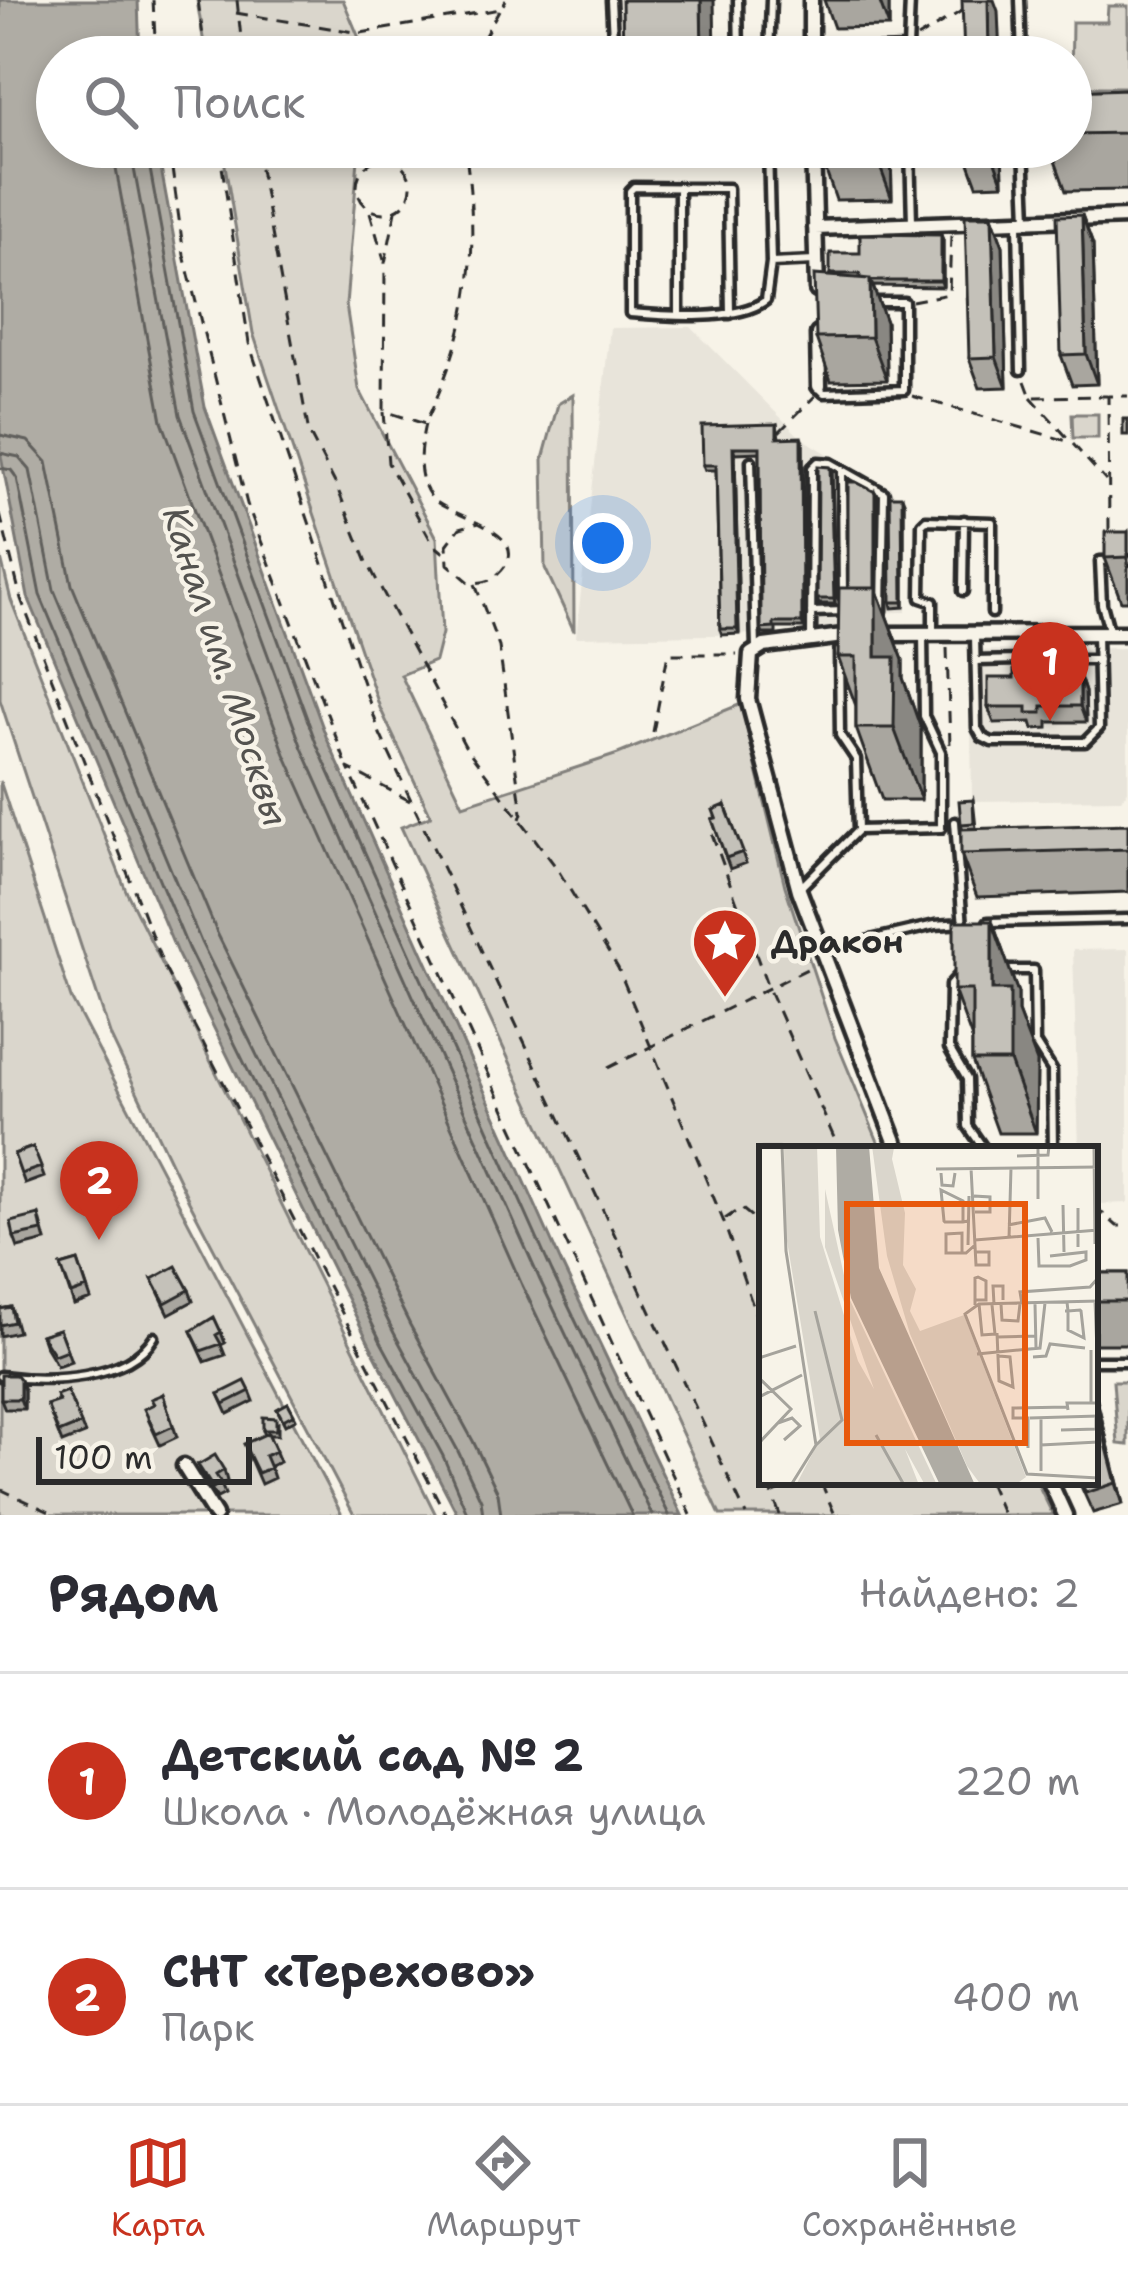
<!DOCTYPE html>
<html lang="ru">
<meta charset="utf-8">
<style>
:root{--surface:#fff;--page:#f2f2f3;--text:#2b2b33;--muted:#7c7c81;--line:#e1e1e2;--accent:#c8321e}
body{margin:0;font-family:"Shantell Sans",sans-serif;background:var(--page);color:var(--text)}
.scale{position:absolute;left:36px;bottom:30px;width:216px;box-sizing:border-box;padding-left:12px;border:6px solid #2b2b2b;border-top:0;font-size:33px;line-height:42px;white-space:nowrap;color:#2b2b2b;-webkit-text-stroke:9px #f7f3e8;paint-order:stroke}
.you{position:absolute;left:603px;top:543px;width:42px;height:42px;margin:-30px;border:9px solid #fff;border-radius:50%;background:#1a73e8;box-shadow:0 0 0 18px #1a73e833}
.badge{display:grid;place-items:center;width:78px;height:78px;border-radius:50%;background:var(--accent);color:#fff;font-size:39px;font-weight:700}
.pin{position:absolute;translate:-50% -99px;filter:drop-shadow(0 3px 6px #0008)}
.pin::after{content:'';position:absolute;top:63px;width:42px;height:36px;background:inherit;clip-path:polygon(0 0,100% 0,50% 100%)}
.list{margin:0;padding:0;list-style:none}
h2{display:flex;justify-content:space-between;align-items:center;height:156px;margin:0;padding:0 48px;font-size:51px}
h2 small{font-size:39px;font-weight:400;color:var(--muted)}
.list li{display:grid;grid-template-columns:78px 1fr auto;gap:36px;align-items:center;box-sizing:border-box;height:216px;padding:0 48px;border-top:3px solid var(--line)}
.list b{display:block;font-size:45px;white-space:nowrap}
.list p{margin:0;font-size:39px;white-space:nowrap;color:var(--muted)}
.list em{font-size:39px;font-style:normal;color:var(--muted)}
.icon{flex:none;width:66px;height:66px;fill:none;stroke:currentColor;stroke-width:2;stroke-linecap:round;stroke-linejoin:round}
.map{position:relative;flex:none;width:1128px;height:1515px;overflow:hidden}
.search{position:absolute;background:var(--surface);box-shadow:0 6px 18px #0003;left:36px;right:36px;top:36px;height:132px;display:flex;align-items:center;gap:30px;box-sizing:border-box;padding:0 42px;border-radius:66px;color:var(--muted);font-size:45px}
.sheet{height:588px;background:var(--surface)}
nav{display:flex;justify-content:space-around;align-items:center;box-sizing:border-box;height:168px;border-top:3px solid var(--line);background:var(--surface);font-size:33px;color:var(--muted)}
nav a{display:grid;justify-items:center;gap:6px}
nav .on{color:var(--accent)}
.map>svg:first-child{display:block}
.built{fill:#e8e4da}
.green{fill:#dad6cc;stroke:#82807c;stroke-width:3}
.water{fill:#afaca4;stroke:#7a7874;stroke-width:3}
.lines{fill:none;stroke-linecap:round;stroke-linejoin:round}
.shore{stroke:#605f5b;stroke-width:3}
.service-casing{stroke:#2b2b2b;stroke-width:15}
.minor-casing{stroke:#2b2b2b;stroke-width:21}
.path{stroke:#2b2b2b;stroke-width:3;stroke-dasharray:12 9;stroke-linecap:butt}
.service{stroke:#f7f3e8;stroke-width:6}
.minor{stroke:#f7f3e8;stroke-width:12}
.wall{fill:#a9a69f;stroke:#2b2b2b;stroke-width:3}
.shaded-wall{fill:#898782;stroke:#2b2b2b;stroke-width:3}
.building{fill:#c4c1b9;stroke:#2b2b2b;stroke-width:3}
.labels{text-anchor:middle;stroke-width:9;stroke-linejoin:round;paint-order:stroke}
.poi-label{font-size:33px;font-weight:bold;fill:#2b2b2b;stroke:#f7f3e8;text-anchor:start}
.water-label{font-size:36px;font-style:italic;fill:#53524f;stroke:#f7f3e8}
.inset-road{fill:none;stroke:#a5a39c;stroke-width:3}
.view{fill:#e8590c;fill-opacity:0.15;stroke:#e8590c;stroke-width:6}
.inset-edge{fill:none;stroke:#2b2b2b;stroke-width:6}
</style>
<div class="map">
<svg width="1128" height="1515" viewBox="0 0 1128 1515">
<rect width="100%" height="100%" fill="#f7f3e8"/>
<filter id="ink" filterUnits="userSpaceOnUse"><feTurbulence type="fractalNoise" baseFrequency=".00833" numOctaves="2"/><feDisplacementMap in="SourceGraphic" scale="24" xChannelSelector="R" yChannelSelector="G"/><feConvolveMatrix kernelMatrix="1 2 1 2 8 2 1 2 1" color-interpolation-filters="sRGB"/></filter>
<g filter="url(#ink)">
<path class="built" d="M691 327 800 437 905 500 906 612 846 613V627L777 628 776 634 576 637 610 328Z
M1128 648V791L1121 799 972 801 970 651Z
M1128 949V1203L1097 1204 1095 1149H1079L1073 950Z"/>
<path class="green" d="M197 0H343L367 57H206Z
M1108 6H1128V87H1071L1072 22H1107Z
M222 147H359L346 305 359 389 437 538 442 633 435 661 401 675 463 805 618 754 741 704 785 886 835 1038 881 1149H762V1482H1037L1053 1515H720L401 827 431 816 380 708 253 333Z
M573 395 574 631 545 568 543 459 558 404Z
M1072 414H1098V438H1073Z
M0 554 11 600 127 893 436 1515H354L189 1201 111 1037 0 700Z
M0 781 71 998 342 1515H0Z
M1113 1381H1128V1445L1118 1444Z"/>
<path class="water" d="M0 0H138L140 57H57V147H157L205 407 327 739 563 1267 682 1515H458L370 1345 177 953 28 597 0 451Z"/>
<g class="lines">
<path class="shore" d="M112 147 162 421 285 754 522 1285 632 1515
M130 147 180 415 302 748 539 1278 652 1515
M146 147 194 411 316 743 552 1272 669 1515
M0 435 28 441 47 462 72 585 218 935 410 1325 473 1441 498 1493 501 1515
M0 453 19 457 30 470 54 590 201 942 394 1333 457 1449 481 1500 483 1515
M0 468 11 470 17 478 40 595 188 948 380 1340 443 1456 468 1515"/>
<g class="service-casing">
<path id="service" d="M611 0 614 57
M738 0 739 57
M1020 0 1022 57
M811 52 908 49 910 0
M769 57 771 0
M910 147 912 223
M1024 147 1027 219
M679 187V314
M1018 223 1021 370
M771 263 815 261
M730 314 728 188 634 187 630 191V313C665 316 738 322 766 300L771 263 768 147
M820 389 824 393 904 390V302H875
M751 461 756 648
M842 471 843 596
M963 591 964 520
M811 612 845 611
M1109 630 1102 604 1100 561 1128 560
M933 633V602L921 598 922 524 926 520 992 522V613
M975 636 977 728 982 737 992 742H1085L1099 728 1097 634
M811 640 812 468 818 462 831 463 884 493 882 611
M839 651 840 735 856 759 858 830 941 828V752L924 716 923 633
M1052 660H1098
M976 661 1021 660
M955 822 963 927
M801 887 858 830
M988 922 1128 919
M823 951 935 925 962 923
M1004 970H1034L1035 1043 1052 1070 1053 1149
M960 974 950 985 949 1048 967 1079 968 1126 984 1149
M1095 1361H1128
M0 1376C47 1382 127 1381 154 1337"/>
</g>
<g class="minor-casing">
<path id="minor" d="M811 0V57
M813 147 817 290
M815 228 1128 217
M818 334 819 386
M878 634 1128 633
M851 635 764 646 751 654 748 699 799 890 898 1149
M184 1466 215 1515
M1050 1482 1065 1515"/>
</g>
<path class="path" d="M153 0 156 57
M198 0 206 57
M237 0 243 57
M236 13 361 33 500 9 506 0
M917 38 965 9
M473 57 499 10
M169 147 184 255 247 504 347 766
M219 147 249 343 380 734 746 1515
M256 147 309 433 336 485 367 562 465 746 556 867 618 968 723 1220 762 1332
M357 186a27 27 0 1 1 54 0a27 27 0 1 1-54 0Z
M396 211 385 263 384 411 425 424C472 324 480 255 465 147
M370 212 384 260
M912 301 949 294 951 235
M1025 381 1031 397 1107 396
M912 396 1071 442
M1031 397 1106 481
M384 412 388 463 433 544 444 553
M425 424C420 447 415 476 431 497 446 517 545 533 496 576 488 583 479 583 469 582L448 564 447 545 460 528 479 523
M779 432 815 396
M0 514 21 599 164 967 446 1515
M1109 530 1108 396H1128
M475 584 499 647 522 813 520 819
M947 648 950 746
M653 732 668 654H737
M410 801 348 768 691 1515
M712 834 769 990 839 1149
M608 1068 815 965
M1095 1207 1117 1226H1128
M725 1219 741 1208 753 1218 762 1239
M821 1482 835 1515
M989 1482 1003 1515
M0 1489 56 1515
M780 1515 772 1494 798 1482"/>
<use href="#service" class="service"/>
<use href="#minor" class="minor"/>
</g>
<path class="wall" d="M824 0H889V27L834 28Z
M1128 89V190L1066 191 1050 147H1071V91Z
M891 147 892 199 836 200 821 157Z
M1002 147 1003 184 977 185 966 155Z
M1082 215 1093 245 1097 384 1072 385 1061 355Z
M992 216 1003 246 1007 387 980 388 969 358Z
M941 235 943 240V287L873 286 886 322 887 380 831 381 816 338 830 274 860 253Z
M777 424 779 438 803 442 804 628H776V634H763L761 629 760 452 735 453 739 634 722 635 720 629 716 470H705L703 465Z
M830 467 832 472 835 604H819L817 599Z
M875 492 877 497V591L903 660V678L921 729V800H882L856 728V706L838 657 848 588Z
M904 501V607L892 608 891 602Z
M1128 532V601H1121L1105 558Z
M1060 672V677H1080L1085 692 1086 722H1048V728L1033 729 1031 722 994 723 988 707 1014 678Z
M973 800 976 828 963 829 961 824Z
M725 805 746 863 730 869 712 819 716 818Z
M1128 824V892L977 897 961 854Z
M992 921 1018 993V1012L1037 1062 1036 1133H998L972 1061V1039L954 990Z
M33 1147 44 1177 25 1184 14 1154Z
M39 1215 46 1241 18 1248 14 1237Z
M78 1261 91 1299 74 1305 61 1266Z
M1095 1273H1128V1344H1095Z
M152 1279 189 1290 193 1301 169 1314Z
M11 1307 18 1332 0 1336V1309Z
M59 1329 71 1361 57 1366 45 1346 41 1335Z
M191 1331 221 1332 225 1343 221 1345 225 1355 205 1362Z
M24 1390V1409H5L1 1399Z
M67 1391 85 1434 62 1443 47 1405 59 1401Z
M250 1391 254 1401 228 1414 219 1394Z
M1095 1392 1123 1504 1093 1513 1079 1482H1095Z
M163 1394 177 1437 160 1445 148 1419 154 1404Z
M288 1403 296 1419 285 1425 277 1409Z
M278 1423V1435H269L280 1462 270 1466 274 1478 261 1484 248 1454 265 1435 263 1430Z
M198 1465 224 1470 227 1481 221 1484 225 1494 217 1498 202 1475Z"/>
<path class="shaded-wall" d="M701 0H714L715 57H702Z
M879 0H889V27Z
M988 0H994L998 11 1000 57H989Z
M876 147H891L892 199 876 156Z
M992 147H1002L1003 184 992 154Z
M1082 215 1093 245 1097 384 1086 354Z
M992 216 1003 246 1007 387 996 357Z
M941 235 943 240V287L941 281Z
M870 279 886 322 887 380 871 337Z
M801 437 803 442 804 628 802 623Z
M733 447 735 453 739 634 737 629Z
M830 467 832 472 835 604 834 599Z
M875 492 877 497V591L903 660V678L921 729V800L894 728 876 657Z
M902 496 904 501V607L903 602Z
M1054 657 1060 672V693L1054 677Z
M1080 677 1085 692 1086 722 1080 706Z
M992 921 1018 993V1012L1037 1062 1036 1133 1010 1061 992 990Z
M20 1380 24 1390V1409L20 1399Z
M1095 1392 1123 1504 1116 1483 1095 1401Z"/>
<path class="building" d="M622 0H701L702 57H623Z
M962 0H988L989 57H964Z
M1128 89V133L1071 134V91Z
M820 147H876V156L821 157Z
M966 147H992V154L966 155Z
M1082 215 1086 354 1061 355 1057 216Z
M965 216H992L996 357 969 358Z
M860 234 941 235V281H870V279L860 278V274H830V253H860Z
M814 275 870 279 871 337 816 338Z
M1123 419H1128V435H1123Z
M777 424V438L801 437 802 623H774V628L761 629 760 447H733L737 629H720L716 465H703L702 426Z
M818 466 830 467 834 599H817Z
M848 482H856L875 492V588H848Z
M890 496H902L903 602H891Z
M1105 532H1128V557L1105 558Z
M839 588H876V657H895L894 728H856V657H838Z
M1054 657V677H1080V706H1042V713H1027V707H988V678H1014V658Z
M973 800 974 823 961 824 959 801Z
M725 805 743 852 726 858 712 819 716 818 713 810Z
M1128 824V849L961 854V829Z
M954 921H992V990H1010V1061H972V990H954Z
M33 1147 41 1167 21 1174 14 1154Z
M39 1215 42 1231 14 1237 11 1222Z
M78 1261 87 1288 71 1294 61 1266Z
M176 1266 189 1290 165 1303 152 1279Z
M1095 1273H1128V1301H1095Z
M11 1307 14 1322 0 1325V1309Z
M214 1317 221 1332 216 1335 221 1344 201 1351 191 1331Z
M59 1329 67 1350 54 1355 41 1335Z
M1 1375H16L20 1380V1399H1Z
M245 1381 250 1391 224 1404 219 1394Z
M67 1391 81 1424 59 1433 47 1405 59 1401 56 1395Z
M163 1394 173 1426 156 1434 144 1409 154 1404 151 1399Z
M1095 1401 1116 1483 1086 1493 1081 1482H1095Z
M288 1403 294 1414 283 1420 277 1409Z
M263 1417 276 1418V1430H263Z
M268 1433 276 1451 265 1456 270 1468 258 1473 244 1444Z
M215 1455 224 1470 216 1475 221 1483 213 1488 198 1465Z"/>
</g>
<defs>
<g id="sight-pin" transform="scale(3.45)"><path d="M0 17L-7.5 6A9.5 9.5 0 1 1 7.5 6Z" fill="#c8321e" stroke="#f7f3e8"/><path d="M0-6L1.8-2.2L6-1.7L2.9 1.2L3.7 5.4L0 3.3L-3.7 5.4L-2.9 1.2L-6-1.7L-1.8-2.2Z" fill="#fff"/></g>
</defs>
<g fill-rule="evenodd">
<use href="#sight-pin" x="725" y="941"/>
</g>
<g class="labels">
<g class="poi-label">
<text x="771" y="953">Дракон</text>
</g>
<g class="water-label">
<text transform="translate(226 666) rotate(72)" y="13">Канал им. Москвы</text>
</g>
</g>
<g transform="translate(759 1146)">
<rect width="339" height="339" fill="#f7f3e8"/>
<path d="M25 0H58L61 91 99 215 115 243 66 101V43L90 152 178 339H166L146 303 160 339H37L61 293 26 83ZM113 0H155L135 2 133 13 146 67 144 119 157 143 151 165 161 185 205 169 267 331 256 339H222L208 320 151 188 128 110Z" fill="#dad6cc"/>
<path d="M77 0H110L120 122 216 339H181L92 152 79 84Z" fill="#afaca4"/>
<path class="inset-road" d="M23 0 27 105 57 299 32 339M279 0V53M335 0 336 98M258 10 289 9 290 0M212 22 217 119H230V106H217M177 23 339 21M182 27 183 39 194 40 196 27M215 50 231 51V66H216M304 59 305 106M319 62V101M204 76V55L182 44 185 75 186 76H204L209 75M249 79 286 72 293 86M250 92 252 22M279 92 280 120H311L327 114V106L291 110M216 94 339 84M209 99 210 50M203 107V87L187 88V107H207L216 99M216 154H227V135L219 131 216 132V159M336 155 338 205M339 155 220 158 206 168 268 328 339 332M220 158 223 189 236 188 233 159M235 158 234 140H244V154M242 158 243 174 259 175 261 158M263 158 261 146 331 141 339 132M276 158 277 202M56 165 83 274 57 299M306 165H309L321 164 322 165 325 192 309 184V165L308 156M238 187 240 235 254 241 251 211 240 210M239 191 277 190M332 204V257M218 208 281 202 286 157M274 211 287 210 291 198 326 202M0 212 37 200M0 232 32 263 0 297M0 251 43 229M309 264 308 257H339M271 272 339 270M282 272V325M19 277 33 272 41 280 25 294M302 284 337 283V270M117 289 145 339M282 299 339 296M269 302V272H254V262L308 261"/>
<path class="view" d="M88 58H266V297H88Z"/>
<rect width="339" height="339" class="inset-edge"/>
</g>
</svg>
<div class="scale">100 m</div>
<div class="you"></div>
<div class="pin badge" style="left:1050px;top:721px">1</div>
<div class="pin badge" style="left:99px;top:1240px">2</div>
<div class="search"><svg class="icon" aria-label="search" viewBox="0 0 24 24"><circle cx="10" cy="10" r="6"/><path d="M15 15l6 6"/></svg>Поиск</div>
</div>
<section class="sheet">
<h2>Рядом<small>Найдено: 2</small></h2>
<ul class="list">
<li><span class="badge">1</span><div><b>Детский сад № 2</b><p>Школа · Молодёжная улица</p></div><em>220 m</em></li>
<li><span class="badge">2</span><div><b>СНТ «Терехово»</b><p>Парк</p></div><em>400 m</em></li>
</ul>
</section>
<nav>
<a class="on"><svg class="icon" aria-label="map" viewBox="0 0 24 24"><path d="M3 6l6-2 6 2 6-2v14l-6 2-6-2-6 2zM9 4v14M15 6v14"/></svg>Карта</a>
<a><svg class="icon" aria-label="directions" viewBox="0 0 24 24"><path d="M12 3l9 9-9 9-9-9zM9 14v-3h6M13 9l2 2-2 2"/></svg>Маршрут</a>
<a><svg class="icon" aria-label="saved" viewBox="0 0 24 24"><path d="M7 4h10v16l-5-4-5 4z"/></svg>Сохранённые</a>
</nav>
